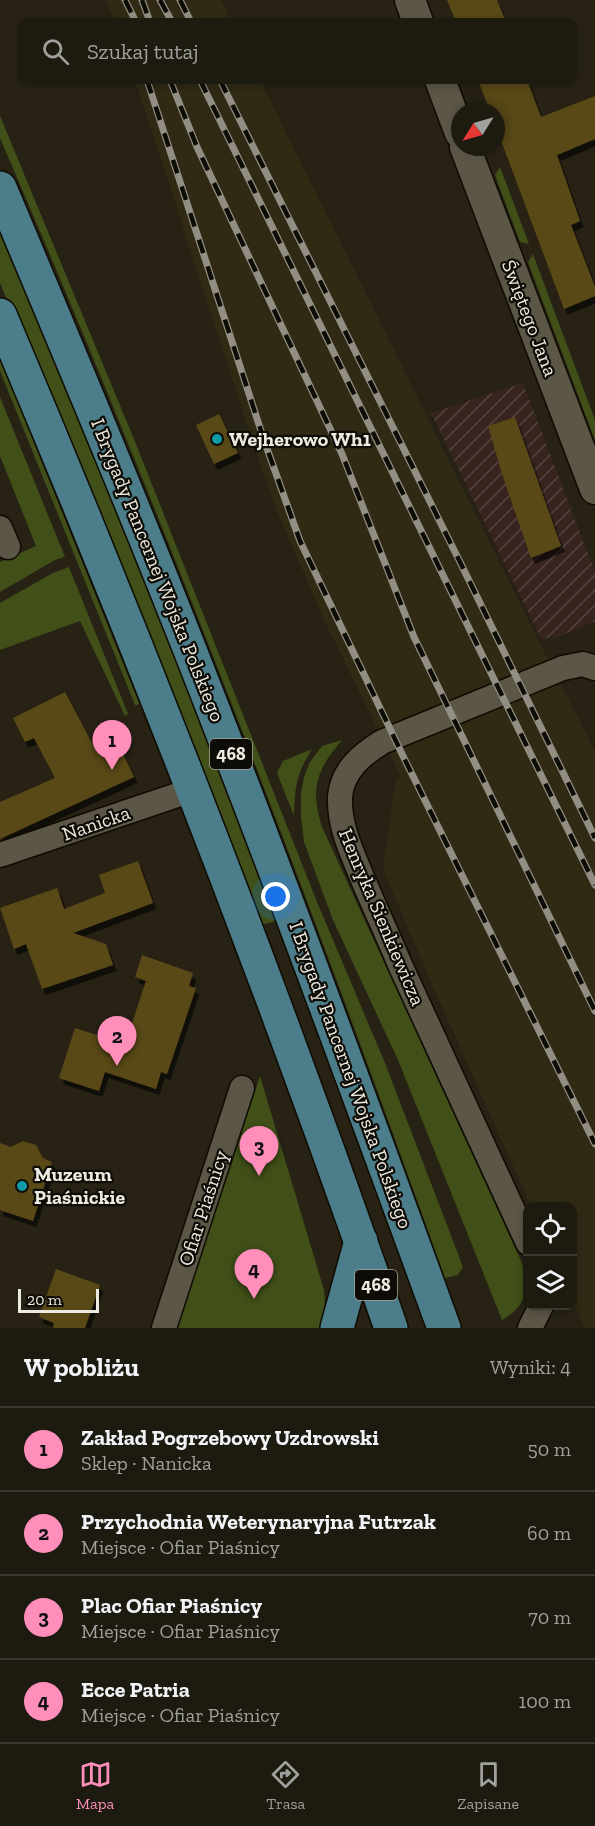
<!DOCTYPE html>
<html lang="pl">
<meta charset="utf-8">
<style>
:root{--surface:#1d1a0f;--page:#252318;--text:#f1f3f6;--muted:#a0a19e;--line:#3b382f;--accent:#ff8ebb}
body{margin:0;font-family:"Zilla Slab",serif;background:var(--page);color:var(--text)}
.controls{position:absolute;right:18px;bottom:18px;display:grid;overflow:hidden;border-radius:12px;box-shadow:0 3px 9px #0003}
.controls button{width:54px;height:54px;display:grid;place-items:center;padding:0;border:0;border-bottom:2px solid var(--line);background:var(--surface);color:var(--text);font:30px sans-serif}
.compass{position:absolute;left:451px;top:102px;width:54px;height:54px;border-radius:50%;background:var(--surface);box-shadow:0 3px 9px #0003;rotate:233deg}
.scale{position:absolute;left:18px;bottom:15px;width:81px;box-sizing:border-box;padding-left:6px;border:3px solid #edeae1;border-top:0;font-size:16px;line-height:21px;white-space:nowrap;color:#edeae1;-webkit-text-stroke:4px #0e0c06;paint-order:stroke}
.you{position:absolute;left:276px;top:897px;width:21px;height:21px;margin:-15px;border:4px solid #fff;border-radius:50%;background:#1a73e8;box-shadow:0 0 0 9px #1a73e833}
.badge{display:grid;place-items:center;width:39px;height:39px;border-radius:50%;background:var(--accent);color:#111;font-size:20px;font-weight:700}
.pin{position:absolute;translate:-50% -50px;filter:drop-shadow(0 2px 3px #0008)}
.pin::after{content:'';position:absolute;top:32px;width:21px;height:18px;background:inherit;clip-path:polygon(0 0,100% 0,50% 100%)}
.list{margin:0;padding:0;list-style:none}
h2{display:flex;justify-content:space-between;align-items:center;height:78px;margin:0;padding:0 24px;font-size:26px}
h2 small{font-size:20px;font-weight:400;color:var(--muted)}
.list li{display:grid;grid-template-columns:39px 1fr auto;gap:18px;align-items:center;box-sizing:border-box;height:84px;padding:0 24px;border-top:2px solid var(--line)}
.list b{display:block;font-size:22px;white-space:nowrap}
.list p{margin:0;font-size:20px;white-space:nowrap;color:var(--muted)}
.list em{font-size:20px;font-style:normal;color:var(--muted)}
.icon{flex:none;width:33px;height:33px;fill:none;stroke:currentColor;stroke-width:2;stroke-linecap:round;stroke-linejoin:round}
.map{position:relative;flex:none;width:595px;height:1328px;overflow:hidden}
.search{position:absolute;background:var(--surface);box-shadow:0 3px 9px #0003;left:18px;right:18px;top:18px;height:66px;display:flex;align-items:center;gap:15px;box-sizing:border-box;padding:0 21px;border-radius:12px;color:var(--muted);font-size:22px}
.sheet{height:414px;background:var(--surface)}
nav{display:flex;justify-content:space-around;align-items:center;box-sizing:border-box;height:84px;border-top:2px solid var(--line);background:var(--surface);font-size:16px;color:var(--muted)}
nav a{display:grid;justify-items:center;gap:3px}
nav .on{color:var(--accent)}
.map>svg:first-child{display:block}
.industrial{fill:url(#industrial-furrows)}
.built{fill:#302914}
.grass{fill:#405018}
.building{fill:#594918;filter:url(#shadow)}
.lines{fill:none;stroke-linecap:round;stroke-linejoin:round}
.minor-casing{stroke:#100b02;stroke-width:27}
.tertiary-casing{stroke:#100b02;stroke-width:33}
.primary-casing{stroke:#100b02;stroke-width:36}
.minor{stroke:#5b5646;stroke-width:24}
.tertiary{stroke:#5b5646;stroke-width:30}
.primary{stroke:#4c7d8b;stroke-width:33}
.rail-casing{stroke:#928e83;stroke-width:7}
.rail{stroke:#0e0c06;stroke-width:4.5;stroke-dasharray:14;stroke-linecap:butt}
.culture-dot{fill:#0f9aa8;stroke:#0e0c06;stroke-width:2}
.labels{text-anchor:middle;stroke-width:4.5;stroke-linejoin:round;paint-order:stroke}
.shield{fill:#0e0c06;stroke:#aaa79f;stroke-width:1.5}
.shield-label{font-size:18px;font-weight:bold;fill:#edeae1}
.street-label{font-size:20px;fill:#edeae1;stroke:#0e0c06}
.poi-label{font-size:20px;font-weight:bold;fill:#edeae1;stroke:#0e0c06;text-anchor:start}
</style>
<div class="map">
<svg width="595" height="1328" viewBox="0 0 595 1328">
<defs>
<pattern id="industrial-furrows" width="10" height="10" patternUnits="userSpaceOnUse" patternTransform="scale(1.5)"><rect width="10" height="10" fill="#37241f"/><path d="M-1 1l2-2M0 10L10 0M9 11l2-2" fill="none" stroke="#54443f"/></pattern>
<filter id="shadow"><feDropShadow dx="3.5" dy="6" stdDeviation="0" flood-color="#0009"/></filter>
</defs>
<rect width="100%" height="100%" fill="#272214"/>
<path class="industrial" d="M523 383 595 572V621L553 639 552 636 542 640 431 413Z"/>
<path class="built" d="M106 0H221L232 22H115Z
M135 80H260L530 624 595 751V1328H585L573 1301 572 1206H531L427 973 383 869 396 779 401 777 326 624 281 521 260 464Z"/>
<path class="grass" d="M0 116 136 444 317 902 385 1063 463 1267 458 1275 445 1278C308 894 162 512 0 138Z
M500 167 529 244 520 242 495 175Z
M0 223 91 441 279 920 261 925 0 283Z
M533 254 595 420V440L528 262Z
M0 359 139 703 138 705H135L0 371Z
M0 397 65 557 55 560 0 592V562L36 546 0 456Z
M69 567 128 714 125 716 80 621 0 650V603L53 573Z
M342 740C316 771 310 788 322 827L522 1263C528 1289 528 1305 502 1320L398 1060 333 920 304 842 301 816V793L304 777 310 762 322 746Z
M312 749C296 775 295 786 294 816L277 773 283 761Z
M260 1076 324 1290C326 1303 324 1316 319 1328H177Z"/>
<path class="building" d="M447 0H497L506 22H456Z
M478 80H527L541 117 595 96V139L557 155 580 221 571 225 595 287V296L564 309 496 127V111H490Z
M219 414 238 453 214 464 196 425Z
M515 417 561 546 531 558 503 477 488 426Z
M65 692 92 743 113 733 134 777 0 839V802L55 778 34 738 25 742 13 718Z
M138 861 153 903 73 933 106 944 113 965 42 989 26 944 14 949 0 908 57 888 64 909 105 893 99 875Z
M142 955 193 973 189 986 196 988 167 1074 161 1072 156 1089 105 1072 99 1091 59 1078 75 1028 125 1044 146 981 135 977Z
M23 1141 36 1145 43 1158 52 1162 33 1221 0 1210V1143L11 1147Z
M56 1269 100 1285 85 1328H53L54 1323 39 1317Z"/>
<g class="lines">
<g class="minor-casing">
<path id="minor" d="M0 528 8 547
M0 855 192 790
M528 1243C485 1151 443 1059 401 967 388 936 374 906 361 875 351 850 339 826 340 797 342 771 361 755 382 742L563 668 583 664 595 668
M164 1328 242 1088
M530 1328 541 1306"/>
</g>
<g class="tertiary-casing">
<path id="tertiary" d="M410 0 418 22
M440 80 460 133
M465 147 595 489"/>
</g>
<g class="primary-casing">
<path id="primary" d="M0 188C77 371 154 555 225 740 301 935 372 1131 444 1328
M0 315C141 648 272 986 391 1328
M337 1328 361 1241"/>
</g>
<use href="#minor" class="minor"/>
<use href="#tertiary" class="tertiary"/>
<use href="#primary" class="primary"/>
<g class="rail-casing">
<path id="rail" d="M125 0 136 22
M142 0 150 22
M160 0 172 22
M180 0 191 22
M147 80 264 440 300 541 404 758 595 1144
M170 80 197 147 342 454 414 637 595 1011
M200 80 595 885
M220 80 461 564 595 838"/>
</g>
<use href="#rail" class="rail"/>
</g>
<g class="culture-dot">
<circle cx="217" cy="439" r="6"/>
<circle cx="22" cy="1186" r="6"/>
</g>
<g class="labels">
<g class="shield">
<rect x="210" y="739" width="42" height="30" rx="4.5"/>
<rect x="355" y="1270" width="42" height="30" rx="4.5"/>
</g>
<g class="shield-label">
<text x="231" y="760">468</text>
<text x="376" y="1291">468</text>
</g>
<g class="street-label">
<text transform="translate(530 318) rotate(69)" y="7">Świętego Jana</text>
<text transform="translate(158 570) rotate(68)" y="7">I Brygady Pancernej Wojska Polskiego</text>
<text transform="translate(96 823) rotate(-19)" y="7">Nanicka</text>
<text transform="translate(382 917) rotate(67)" y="7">Henryka Sienkiewicza</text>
<text transform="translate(351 1075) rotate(70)" y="7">I Brygady Pancernej Wojska Polskiego</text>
<text transform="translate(203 1208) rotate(-72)" y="7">Ofiar Piaśnicy</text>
</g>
<g class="poi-label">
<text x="229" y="446">Wejherowo Wh1</text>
<text x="34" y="1181">Muzeum<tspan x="34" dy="23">Piaśnickie</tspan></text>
</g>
</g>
</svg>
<div class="controls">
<button><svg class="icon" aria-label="locate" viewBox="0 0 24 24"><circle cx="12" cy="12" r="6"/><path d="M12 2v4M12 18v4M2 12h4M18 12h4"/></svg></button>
<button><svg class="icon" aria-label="layers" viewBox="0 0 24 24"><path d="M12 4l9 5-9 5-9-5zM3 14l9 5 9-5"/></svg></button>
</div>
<svg class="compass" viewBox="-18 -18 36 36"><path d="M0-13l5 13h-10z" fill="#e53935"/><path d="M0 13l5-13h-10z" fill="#a0a19e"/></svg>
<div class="scale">20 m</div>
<div class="you"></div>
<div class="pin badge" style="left:112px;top:770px">1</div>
<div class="pin badge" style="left:117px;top:1066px">2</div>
<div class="pin badge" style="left:259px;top:1176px">3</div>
<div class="pin badge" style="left:254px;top:1299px">4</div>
<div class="search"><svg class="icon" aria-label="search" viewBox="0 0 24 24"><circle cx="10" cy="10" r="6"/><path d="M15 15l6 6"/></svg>Szukaj tutaj</div>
</div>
<section class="sheet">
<h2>W pobliżu<small>Wyniki: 4</small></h2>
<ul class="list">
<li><span class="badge">1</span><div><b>Zakład Pogrzebowy Uzdrowski</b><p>Sklep · Nanicka</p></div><em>50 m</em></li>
<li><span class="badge">2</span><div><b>Przychodnia Weterynaryjna Futrzak</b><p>Miejsce · Ofiar Piaśnicy</p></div><em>60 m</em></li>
<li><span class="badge">3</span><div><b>Plac Ofiar Piaśnicy</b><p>Miejsce · Ofiar Piaśnicy</p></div><em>70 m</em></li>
<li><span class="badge">4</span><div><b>Ecce Patria</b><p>Miejsce · Ofiar Piaśnicy</p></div><em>100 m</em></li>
</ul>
</section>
<nav>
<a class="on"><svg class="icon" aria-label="map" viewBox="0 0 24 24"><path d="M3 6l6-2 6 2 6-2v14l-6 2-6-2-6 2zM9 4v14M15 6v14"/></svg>Mapa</a>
<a><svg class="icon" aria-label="directions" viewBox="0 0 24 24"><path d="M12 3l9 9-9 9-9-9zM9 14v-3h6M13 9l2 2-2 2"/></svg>Trasa</a>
<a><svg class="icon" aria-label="saved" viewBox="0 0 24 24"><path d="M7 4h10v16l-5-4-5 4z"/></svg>Zapisane</a>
</nav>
